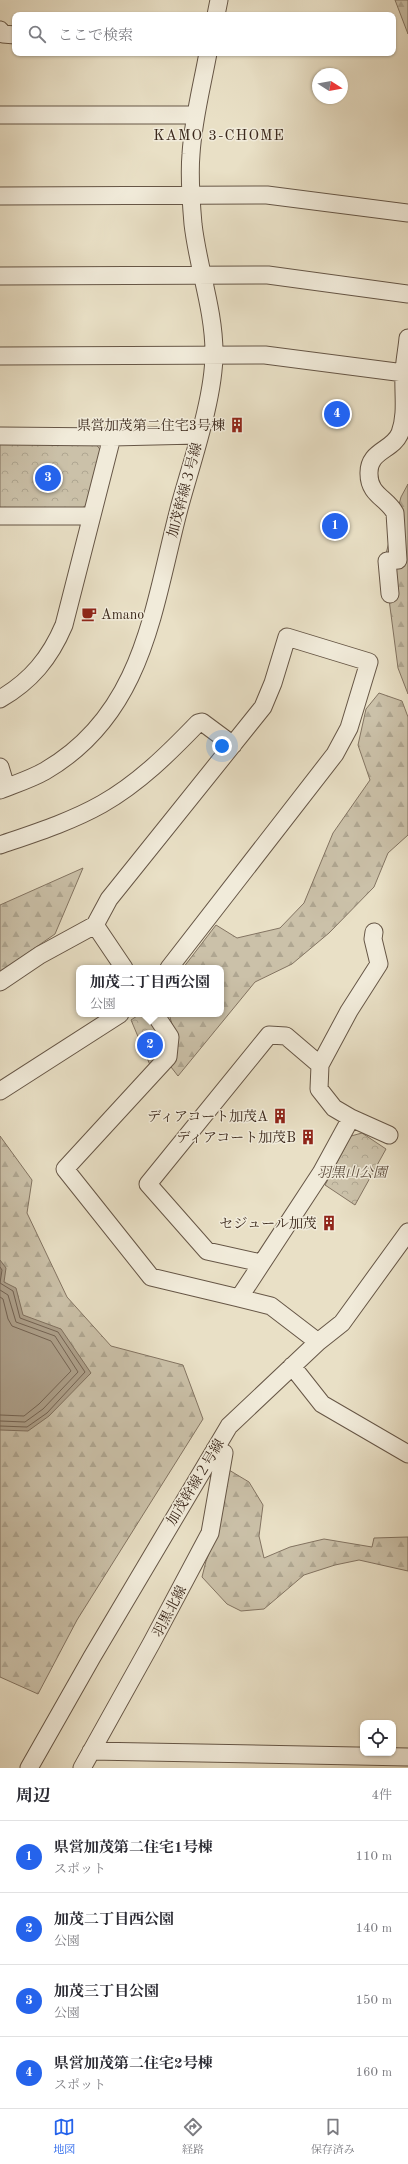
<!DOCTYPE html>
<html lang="ja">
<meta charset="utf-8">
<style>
:root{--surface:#fff;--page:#f2f2f3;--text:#2b2b33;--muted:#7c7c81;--line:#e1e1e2;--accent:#2563eb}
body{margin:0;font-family:"Old Standard TT","Noto Serif JP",serif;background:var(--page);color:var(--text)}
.controls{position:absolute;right:12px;bottom:12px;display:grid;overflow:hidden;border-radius:8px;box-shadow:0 1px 3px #0004}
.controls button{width:36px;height:36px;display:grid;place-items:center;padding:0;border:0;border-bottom:1px solid var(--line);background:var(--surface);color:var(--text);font:20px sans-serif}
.compass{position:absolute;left:312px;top:68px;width:36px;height:36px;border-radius:50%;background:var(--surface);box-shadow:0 1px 3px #0004;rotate:101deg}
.you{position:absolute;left:222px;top:746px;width:14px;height:14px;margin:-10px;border:3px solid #fff;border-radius:50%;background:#1a73e8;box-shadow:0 0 0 6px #1a73e833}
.badge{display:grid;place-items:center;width:26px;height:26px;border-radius:50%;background:var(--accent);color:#fff;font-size:13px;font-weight:700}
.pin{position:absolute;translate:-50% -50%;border:2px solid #fff;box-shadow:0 1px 4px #0006}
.popup{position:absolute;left:76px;top:965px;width:148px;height:52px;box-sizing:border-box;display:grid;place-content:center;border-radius:8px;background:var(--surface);filter:drop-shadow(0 1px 3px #0005);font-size:13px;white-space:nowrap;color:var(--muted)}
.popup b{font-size:15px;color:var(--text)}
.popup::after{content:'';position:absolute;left:50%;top:100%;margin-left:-8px;border:8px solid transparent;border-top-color:var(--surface)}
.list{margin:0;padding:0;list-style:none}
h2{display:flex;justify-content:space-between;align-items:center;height:52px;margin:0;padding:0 16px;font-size:17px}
h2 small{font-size:13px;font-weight:400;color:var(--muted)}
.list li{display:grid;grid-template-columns:26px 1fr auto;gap:12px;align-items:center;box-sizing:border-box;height:72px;padding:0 16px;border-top:1px solid var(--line)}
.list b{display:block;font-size:15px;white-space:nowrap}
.list p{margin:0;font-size:13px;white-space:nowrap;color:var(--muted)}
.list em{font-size:13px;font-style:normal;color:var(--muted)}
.icon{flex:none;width:22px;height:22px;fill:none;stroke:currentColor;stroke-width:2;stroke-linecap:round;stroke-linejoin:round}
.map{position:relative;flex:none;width:408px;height:1768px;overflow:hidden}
.search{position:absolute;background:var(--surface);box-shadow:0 1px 3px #0004;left:12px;right:12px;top:12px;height:44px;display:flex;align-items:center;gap:10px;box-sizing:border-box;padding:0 14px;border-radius:8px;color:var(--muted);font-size:15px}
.sheet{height:340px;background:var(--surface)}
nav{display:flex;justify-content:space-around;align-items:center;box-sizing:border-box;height:56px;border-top:1px solid var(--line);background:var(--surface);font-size:11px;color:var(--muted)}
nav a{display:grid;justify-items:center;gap:2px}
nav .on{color:var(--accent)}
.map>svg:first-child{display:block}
.forest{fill:url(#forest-firs);stroke:#837462}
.park{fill:url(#park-crowns);stroke:#837462}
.water{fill:#aea18c;stroke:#80715f}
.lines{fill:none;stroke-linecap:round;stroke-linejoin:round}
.shore{stroke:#746454;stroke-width:1}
.minor-casing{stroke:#665646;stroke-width:19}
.minor{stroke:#f1ebda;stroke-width:17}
.labels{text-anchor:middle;stroke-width:3;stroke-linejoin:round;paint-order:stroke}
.poi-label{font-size:14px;fill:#3b281b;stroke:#f1ebda;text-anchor:end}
.street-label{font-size:14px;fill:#3b281b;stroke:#f1ebda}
.park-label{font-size:14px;font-style:italic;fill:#5f4e3e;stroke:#f1ebda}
.neighbourhood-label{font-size:15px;letter-spacing:1px;fill:#3b281b;stroke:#f1ebda}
</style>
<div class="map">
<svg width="408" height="1768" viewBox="0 0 408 1768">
<defs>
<pattern id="forest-firs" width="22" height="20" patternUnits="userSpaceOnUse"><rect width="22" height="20" fill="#cbc1a9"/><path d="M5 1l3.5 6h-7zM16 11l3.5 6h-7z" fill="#afa691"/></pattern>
<pattern id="park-crowns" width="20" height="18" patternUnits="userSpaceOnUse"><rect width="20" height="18" fill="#cbc1a9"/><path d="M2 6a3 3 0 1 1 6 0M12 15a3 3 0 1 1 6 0" fill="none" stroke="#afa691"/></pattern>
</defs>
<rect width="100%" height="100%" fill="#e9e0c6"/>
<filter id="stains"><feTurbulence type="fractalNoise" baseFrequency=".005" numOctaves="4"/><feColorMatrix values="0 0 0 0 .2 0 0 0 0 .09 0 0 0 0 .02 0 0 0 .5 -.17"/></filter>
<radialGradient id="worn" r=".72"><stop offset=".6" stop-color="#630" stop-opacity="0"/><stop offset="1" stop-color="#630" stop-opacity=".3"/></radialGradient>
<path class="forest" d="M395 0H408V34Z
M408 484V694L398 668 384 561 401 497Z
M379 693 402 701 408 717V835L388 853 374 887 329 933 292 964 255 982 178 1076 171 1067 177 1041 169 1014H221V968H183L216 925 237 938 280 928 304 903 333 833 370 780 358 745 366 709Z
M83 868 55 934 0 972V905Z
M0 1136 32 1180 27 1213 67 1297 111 1346 183 1365 203 1419 77 1620 38 1694 0 1677Z
M229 1470 249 1482 263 1505 259 1536 264 1558 290 1547 324 1539 372 1547 374 1538 408 1537V1571L359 1560 335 1565 304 1575 264 1609 241 1611 227 1604 202 1577 206 1561 216 1536Z"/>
<path class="park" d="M0 443H95L102 452 88 504 79 510H0Z
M140 1014H145L160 1033 157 1057 150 1065 131 1020Z
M362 1133 386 1149 355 1205 325 1185 351 1136Z"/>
<path class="water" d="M0 1260 6 1268 4 1282 16 1288 23 1315 61 1329 91 1373 49 1416 28 1431 0 1430Z"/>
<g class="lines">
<path class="shore" d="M0 1267 2 1270 0 1283 13 1291 20 1318 58 1332 85 1372 47 1413 27 1427 0 1426
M0 1290 8 1295 16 1322 55 1336 78 1372 43 1409 25 1422 0 1421
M0 1297 3 1299 8 1319 12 1326 51 1341 71 1371 39 1404 24 1416 0 1415"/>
<g class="minor-casing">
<path id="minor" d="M216 15 219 0
M0 30 3 34 15 35
M0 115H196
M0 196 267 195 408 213
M0 276 268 275 408 294
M0 356 265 355 404 373
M0 436 112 437 198 435
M0 516H91
M390 594 387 561 398 560 395 513C387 498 369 495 369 474 368 450 393 451 400 433 407 414 403 394 404 375 404 363 407 350 408 338
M0 699C31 681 50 658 64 625L112 437
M0 767 6 787
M0 790C15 784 31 779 45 771 145 713 153 606 180 505 192 461 214 398 214 353 214 309 198 268 193 224 191 201 189 177 191 154 193 120 202 86 208 53
M0 845C35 833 70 822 102 804 139 783 169 753 198 723L202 722 233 745
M95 925 124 968
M0 982 40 955 95 925 109 899 263 707 273 683 287 637 369 662 349 728 335 754 169 968
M155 1014 170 1037 168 1057 65 1169 151 1277 239 1298
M320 1065 349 1011 379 964 373 939 374 932
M0 1091 120 1014
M261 1263 207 1251 148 1184 269 1035 286 1036 320 1065 319 1089 334 1108 351 1118
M318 1342 271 1306 239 1298 321 1173 351 1118 389 1135
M292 1366 322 1404 408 1454
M91 1751 408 1757
M29 1768 92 1657 229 1426 318 1342 342 1323 408 1232
M82 1768 151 1644 210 1533 224 1453 215 1449"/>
</g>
<use href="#minor" class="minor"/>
</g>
<defs>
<g id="building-bare" transform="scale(1.2)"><path d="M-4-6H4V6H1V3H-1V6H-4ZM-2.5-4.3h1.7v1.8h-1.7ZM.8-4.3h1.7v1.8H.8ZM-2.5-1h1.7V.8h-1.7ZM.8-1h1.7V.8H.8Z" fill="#8f2418" stroke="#f1ebda" stroke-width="2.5" paint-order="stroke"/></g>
<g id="cafe-bare" transform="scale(1.2)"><path d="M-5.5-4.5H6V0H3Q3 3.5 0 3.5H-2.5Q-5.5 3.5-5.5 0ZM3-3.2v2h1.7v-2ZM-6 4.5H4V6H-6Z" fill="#8f2418" stroke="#f1ebda" stroke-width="2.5" paint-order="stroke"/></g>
</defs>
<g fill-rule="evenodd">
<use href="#building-bare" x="237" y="425"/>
<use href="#cafe-bare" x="89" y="614"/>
<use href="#building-bare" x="280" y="1116"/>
<use href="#building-bare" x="308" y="1137"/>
<use href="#building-bare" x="329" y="1223"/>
</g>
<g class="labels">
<g class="poi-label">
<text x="225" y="430">県営加茂第二住宅3号棟</text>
<text x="101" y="619" text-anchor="start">Amano</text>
<text x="268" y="1121">ディアコート加茂A</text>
<text x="296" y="1142">ディアコート加茂B</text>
<text x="317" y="1228">セジュール加茂</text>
</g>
<g class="street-label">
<text transform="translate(184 490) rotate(-75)" y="5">加茂幹線３号線</text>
<text transform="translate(195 1482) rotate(-59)" y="5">加茂幹線２号線</text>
<text transform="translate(169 1611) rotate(-62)" y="5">羽黒北線</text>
</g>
<g class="park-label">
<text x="352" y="1177">羽黒山公園</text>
</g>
<g class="neighbourhood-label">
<text x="219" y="140">KAMO 3-CHOME</text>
</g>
</g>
<rect width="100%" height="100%" filter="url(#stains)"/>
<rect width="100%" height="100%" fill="url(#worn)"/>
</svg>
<div class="controls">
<button><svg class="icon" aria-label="locate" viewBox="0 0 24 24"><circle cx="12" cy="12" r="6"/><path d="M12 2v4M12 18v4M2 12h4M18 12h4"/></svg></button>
</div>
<svg class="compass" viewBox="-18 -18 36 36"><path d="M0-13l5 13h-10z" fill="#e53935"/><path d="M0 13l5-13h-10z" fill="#7c7c81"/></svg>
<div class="you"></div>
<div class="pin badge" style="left:335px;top:526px">1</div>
<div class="pin badge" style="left:150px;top:1045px">2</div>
<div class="popup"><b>加茂二丁目西公園</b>公園</div>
<div class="pin badge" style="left:48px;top:478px">3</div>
<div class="pin badge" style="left:337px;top:414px">4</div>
<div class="search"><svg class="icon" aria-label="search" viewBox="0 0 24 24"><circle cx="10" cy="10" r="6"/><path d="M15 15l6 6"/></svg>ここで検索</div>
</div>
<section class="sheet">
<h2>周辺<small>4件</small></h2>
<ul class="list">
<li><span class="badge">1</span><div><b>県営加茂第二住宅1号棟</b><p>スポット</p></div><em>110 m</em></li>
<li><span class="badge">2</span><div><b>加茂二丁目西公園</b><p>公園</p></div><em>140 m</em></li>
<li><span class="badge">3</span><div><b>加茂三丁目公園</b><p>公園</p></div><em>150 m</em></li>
<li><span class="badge">4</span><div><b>県営加茂第二住宅2号棟</b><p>スポット</p></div><em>160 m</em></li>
</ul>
</section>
<nav>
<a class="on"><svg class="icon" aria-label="map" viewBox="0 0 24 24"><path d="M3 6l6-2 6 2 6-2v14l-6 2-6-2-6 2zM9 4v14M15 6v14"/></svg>地図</a>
<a><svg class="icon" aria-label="directions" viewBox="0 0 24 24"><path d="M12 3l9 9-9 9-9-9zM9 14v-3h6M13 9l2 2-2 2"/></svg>経路</a>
<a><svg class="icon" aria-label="saved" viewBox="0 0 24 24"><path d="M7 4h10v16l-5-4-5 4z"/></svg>保存済み</a>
</nav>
